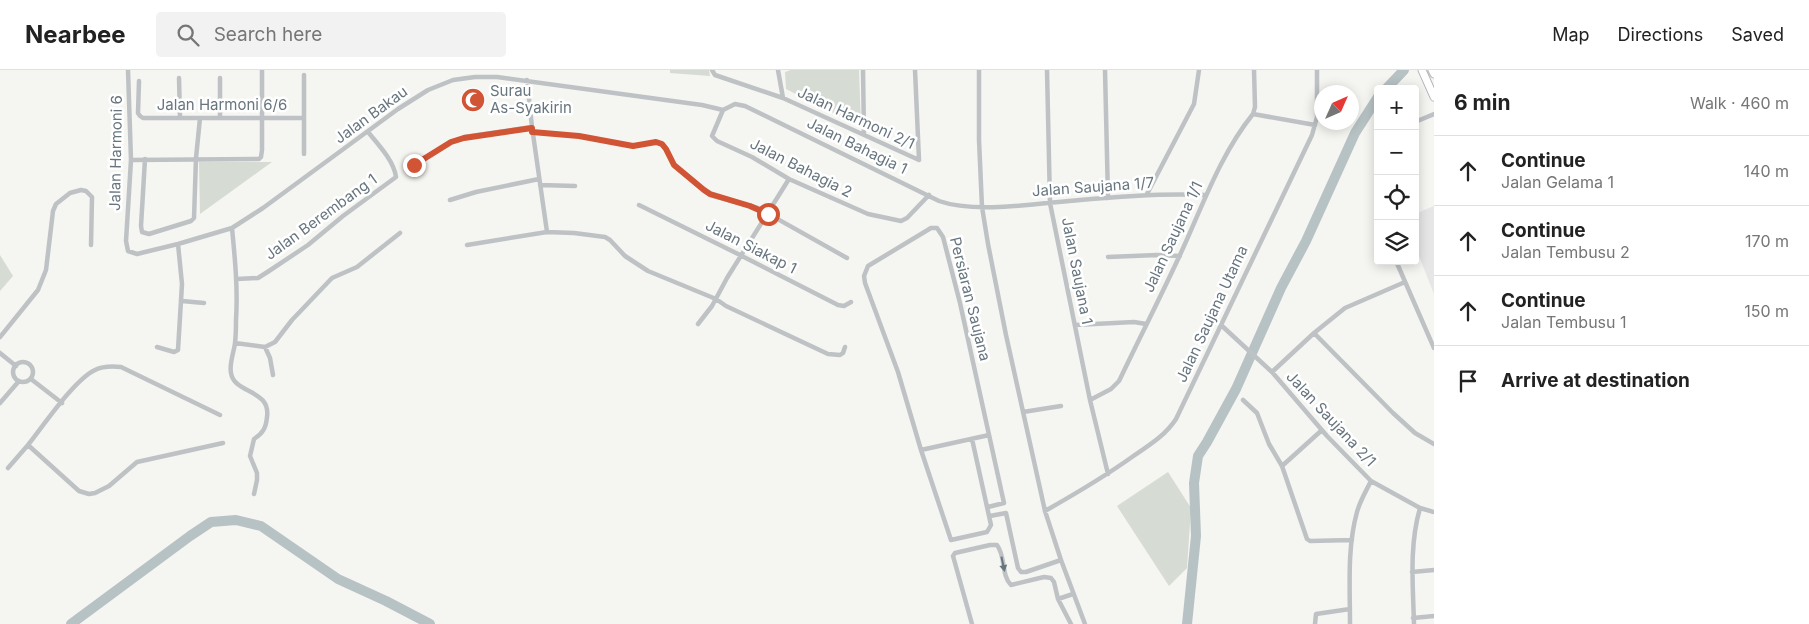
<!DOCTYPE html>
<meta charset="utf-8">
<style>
:root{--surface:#fff;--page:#f2f2f2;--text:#222;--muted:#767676;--line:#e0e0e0}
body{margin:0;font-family:Inter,sans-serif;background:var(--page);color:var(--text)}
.controls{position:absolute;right:15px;top:15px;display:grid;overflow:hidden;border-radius:5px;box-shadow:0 2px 12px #0003}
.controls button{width:45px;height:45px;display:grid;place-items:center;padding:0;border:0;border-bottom:1px solid var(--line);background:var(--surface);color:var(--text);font:25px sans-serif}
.compass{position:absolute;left:1314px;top:15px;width:45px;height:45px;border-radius:50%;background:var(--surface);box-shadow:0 2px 12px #0003;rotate:45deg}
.stop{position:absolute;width:15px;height:15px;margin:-11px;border:4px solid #d15435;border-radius:50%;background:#fff}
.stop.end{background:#d15435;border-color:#fff;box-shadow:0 1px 5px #0008}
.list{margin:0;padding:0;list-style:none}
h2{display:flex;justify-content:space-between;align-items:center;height:65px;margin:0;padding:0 20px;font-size:21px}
h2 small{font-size:16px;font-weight:400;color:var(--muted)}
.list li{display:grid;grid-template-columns:32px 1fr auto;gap:15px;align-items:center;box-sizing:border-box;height:70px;padding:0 20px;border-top:1px solid var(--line)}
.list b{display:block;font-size:19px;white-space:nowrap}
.list p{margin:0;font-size:16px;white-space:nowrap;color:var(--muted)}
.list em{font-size:16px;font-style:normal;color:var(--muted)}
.icon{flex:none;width:28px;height:28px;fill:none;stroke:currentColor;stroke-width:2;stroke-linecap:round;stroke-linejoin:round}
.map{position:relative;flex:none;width:1434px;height:554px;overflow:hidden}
header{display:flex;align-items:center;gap:30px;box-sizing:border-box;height:70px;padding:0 25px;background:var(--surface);border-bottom:1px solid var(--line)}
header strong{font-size:24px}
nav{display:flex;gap:28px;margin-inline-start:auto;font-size:18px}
.search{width:350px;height:45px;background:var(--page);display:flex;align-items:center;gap:12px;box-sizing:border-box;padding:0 18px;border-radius:5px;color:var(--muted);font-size:19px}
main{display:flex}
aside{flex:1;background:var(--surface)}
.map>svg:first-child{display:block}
.built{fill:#e5e6e5}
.green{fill:#d6dbd3}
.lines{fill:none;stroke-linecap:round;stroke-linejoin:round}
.river{stroke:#b7c2c5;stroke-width:10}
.primary-casing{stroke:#b2b6b9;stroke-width:9}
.minor{stroke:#bec2c5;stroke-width:4.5}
.primary{stroke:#fff;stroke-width:7}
.oneway{fill:#67757f}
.route{stroke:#d15435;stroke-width:6}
.labels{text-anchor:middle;stroke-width:5;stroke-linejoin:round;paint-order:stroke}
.poi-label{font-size:15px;fill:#67757f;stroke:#fff;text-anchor:start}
.street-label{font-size:15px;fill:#67757f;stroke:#fff}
</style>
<header>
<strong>Nearbee</strong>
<div class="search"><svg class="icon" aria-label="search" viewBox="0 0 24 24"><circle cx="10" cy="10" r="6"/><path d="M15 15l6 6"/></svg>Search here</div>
<nav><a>Map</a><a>Directions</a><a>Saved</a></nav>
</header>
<main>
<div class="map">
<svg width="1434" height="554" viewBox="0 0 1434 554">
<rect width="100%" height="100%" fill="#f5f5f1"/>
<path class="built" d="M1434 136V224L1415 176V144Z"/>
<path class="green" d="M670 0H709L710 6 670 3Z
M791 0H859L861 57 786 19 785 2Z
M199 92H272L200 144Z
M0 185 13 206 0 221Z
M1168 402 1191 438 1187 498 1169 516 1117 436Z"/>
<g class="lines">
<path class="river" d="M1386 19 1404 0
M71 554 190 466 211 452 236 450 261 456 338 509 386 531 430 554
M1187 554 1196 466 1194 413 1198 386 1207 372 1236 319 1281 218 1306 171 1355 63 1378 27"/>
<g class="primary-casing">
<path id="primary" d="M1422 0 1434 27
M1432 0 1434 4"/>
</g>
<path class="minor" d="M128 0 131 90 126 171 128 181 137 184 178 174 232 158 263 138 398 39 428 20 453 10 475 7H497L702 35 723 40
M712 0 715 5 783 28 919 90 915 0
M778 0 783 28
M863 0 864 65
M979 0V70L982 137 988 174 1006 265 1045 441 1061 490 1085 554
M1047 0 1050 133 1090 330 1108 404
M1105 0 1108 128
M304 5V84
M179 8 180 47
M527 10 532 57 547 162
M139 11 138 43 140 46 143 48H304
M723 40 735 34 745 36 939 131C976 144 1040 133 1080 130 1122 126 1164 123 1206 125
M723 40 712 66 717 71 752 87 789 109 868 144 901 151 907 148 929 125
M1253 44 1315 55
M220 48V8
M1415 52 1434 44
M532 62 579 66 633 76 656 72 661 74 666 79 674 95 710 125 758 138 847 188
M145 89 141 156 142 162 149 164 191 151 194 148 196 88 200 48
M131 90 259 89 261 87 262 80V0
M414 95 451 72 464 67 532 57
M540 115 575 116
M1147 124 1194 34 1199 0
M450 130 476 122 539 109
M639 135 736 183 838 235 844 236 851 232
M232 158C235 189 238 219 236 250 236 258 236 265 235 273 234 282 229 294 231 303 234 324 271 319 267 347 266 358 263 363 254 369L250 386 257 403V410L254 424
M467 175 547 162 574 163 605 167 610 170 625 186 648 201 716 229 726 236 828 284 840 285 843 283 845 277
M1108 187 1157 185 1180 186
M1396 191 1434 278
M237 209 258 208 269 201 308 175 343 146 396 107C394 91 378 74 368 62
M182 231 204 233
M698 254 712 236 727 208 789 109
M1075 255 1134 252 1146 254
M1221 255 1272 302 1327 366 1371 411 1420 438 1434 442
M1314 263 1393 343 1415 363 1434 374
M0 267 38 220 46 200 53 141 56 134 70 123 81 120 86 121 92 127 91 175
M235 273 265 277 275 272 292 250 332 208 357 197 400 163
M157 277 174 282 178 280 182 214 178 174
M265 277 270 288 273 305
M0 283 16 296
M13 302a10 10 0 1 1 20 0a10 10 0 1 1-20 0Z
M1272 302 1314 263 1345 238 1405 212
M31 309 62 333
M1090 330 1111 319 1119 311C1139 269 1160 228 1179 187 1202 138 1219 86 1253 44L1255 37 1254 0
M1243 330 1257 343 1269 374 1282 396 1307 469 1310 471 1352 470
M0 333 19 311
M1023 342 1061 336
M220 345 121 297C112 296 103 296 95 300 74 310 44 355 28 375L79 421 89 424 95 423 109 416 137 392 223 373
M972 369 991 455 987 462 951 470 921 380 898 302 865 213 864 206 868 196 931 158H937L943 167 960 233 1004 433 988 437
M921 380 989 365
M1282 396 1322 360
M8 398 28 375
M1045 441C1075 424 1104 407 1132 387 1148 376 1165 366 1176 349L1312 65 1317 47V0
M990 446 1006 443 1018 498 1021 502H1026L1061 490
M1412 502 1434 500
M1058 529 1073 524
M1413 548 1434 546
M972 554 953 486 955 483 990 475H997C1006 487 1001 505 1011 515L1044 507 1051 508 1054 512 1058 529 1071 554
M1315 554 1316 544 1350 539
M1350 554C1350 517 1347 478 1357 442 1360 431 1366 421 1371 411
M1414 554C1413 515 1409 476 1420 438"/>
<use href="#primary" class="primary"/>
</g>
<defs><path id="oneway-solid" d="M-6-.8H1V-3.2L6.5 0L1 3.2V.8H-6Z" transform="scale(1.25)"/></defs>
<use class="oneway" href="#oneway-solid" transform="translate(1003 494) rotate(78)"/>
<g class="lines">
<path class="route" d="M414 95 451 72 464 68 532 58V62L579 66 633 76 656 72 662 74 666 79 674 95 704 120 710 124 750 136 768 144"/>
</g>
<defs>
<g id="mosque-disc" transform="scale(1.25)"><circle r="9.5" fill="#d15435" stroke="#fff"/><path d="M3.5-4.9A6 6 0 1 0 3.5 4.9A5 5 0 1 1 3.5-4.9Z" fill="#fff"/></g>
</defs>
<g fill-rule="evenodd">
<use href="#mosque-disc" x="473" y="30"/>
</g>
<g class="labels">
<g class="poi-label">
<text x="490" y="26">Surau<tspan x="490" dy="17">As-Syakirin</tspan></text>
</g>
<g class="street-label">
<text x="222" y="40">Jalan Harmoni 6/6</text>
<text transform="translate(371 45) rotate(-36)" y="5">Jalan Bakau</text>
<text transform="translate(856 48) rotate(25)" y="5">Jalan Harmoni 2/1</text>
<text transform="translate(857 76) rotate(26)" y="5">Jalan Bahagia 1</text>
<text transform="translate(116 83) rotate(-89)" y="5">Jalan Harmoni 6</text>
<text transform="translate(801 98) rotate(27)" y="5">Jalan Bahagia 2</text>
<text transform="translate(1093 117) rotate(-4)" y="5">Jalan Saujana 1/7</text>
<text transform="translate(321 147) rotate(-36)" y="5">Jalan Berembang 1</text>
<text transform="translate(1173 167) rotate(-65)" y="5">Jalan Saujana 1/1</text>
<text transform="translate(751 177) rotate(27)" y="5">Jalan Siakap 1</text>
<text transform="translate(1077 201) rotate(79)" y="5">Jalan Saujana 1</text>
<text transform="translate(970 229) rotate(76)" y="5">Persiaran Saujana</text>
<text transform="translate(1212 244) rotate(-65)" y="5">Jalan Saujana Utama</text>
<text transform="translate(1331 349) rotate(47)" y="5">Jalan Saujana 2/1</text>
</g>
</g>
</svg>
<div class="controls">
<button>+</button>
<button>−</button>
<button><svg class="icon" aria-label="locate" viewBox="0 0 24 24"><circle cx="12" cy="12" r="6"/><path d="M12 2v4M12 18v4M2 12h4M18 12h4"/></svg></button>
<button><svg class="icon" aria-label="layers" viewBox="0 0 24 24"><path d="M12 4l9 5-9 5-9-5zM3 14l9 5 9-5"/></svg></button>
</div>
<svg class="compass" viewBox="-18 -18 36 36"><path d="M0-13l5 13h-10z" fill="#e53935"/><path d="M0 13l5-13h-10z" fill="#767676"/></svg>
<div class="stop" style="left:768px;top:144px"></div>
<div class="stop end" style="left:414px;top:95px"></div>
</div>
<aside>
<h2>6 min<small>Walk · 460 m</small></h2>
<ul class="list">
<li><svg class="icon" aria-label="ahead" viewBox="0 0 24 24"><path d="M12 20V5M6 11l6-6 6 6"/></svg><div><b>Continue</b><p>Jalan Gelama 1</p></div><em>140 m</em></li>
<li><svg class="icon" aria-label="ahead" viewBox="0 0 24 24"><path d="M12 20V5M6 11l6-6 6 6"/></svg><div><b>Continue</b><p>Jalan Tembusu 2</p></div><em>170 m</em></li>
<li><svg class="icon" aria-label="ahead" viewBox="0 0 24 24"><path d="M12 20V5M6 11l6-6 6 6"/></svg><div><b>Continue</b><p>Jalan Tembusu 1</p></div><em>150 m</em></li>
<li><svg class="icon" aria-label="arrive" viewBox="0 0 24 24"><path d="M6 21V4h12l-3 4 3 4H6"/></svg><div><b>Arrive at destination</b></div></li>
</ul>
</aside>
</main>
